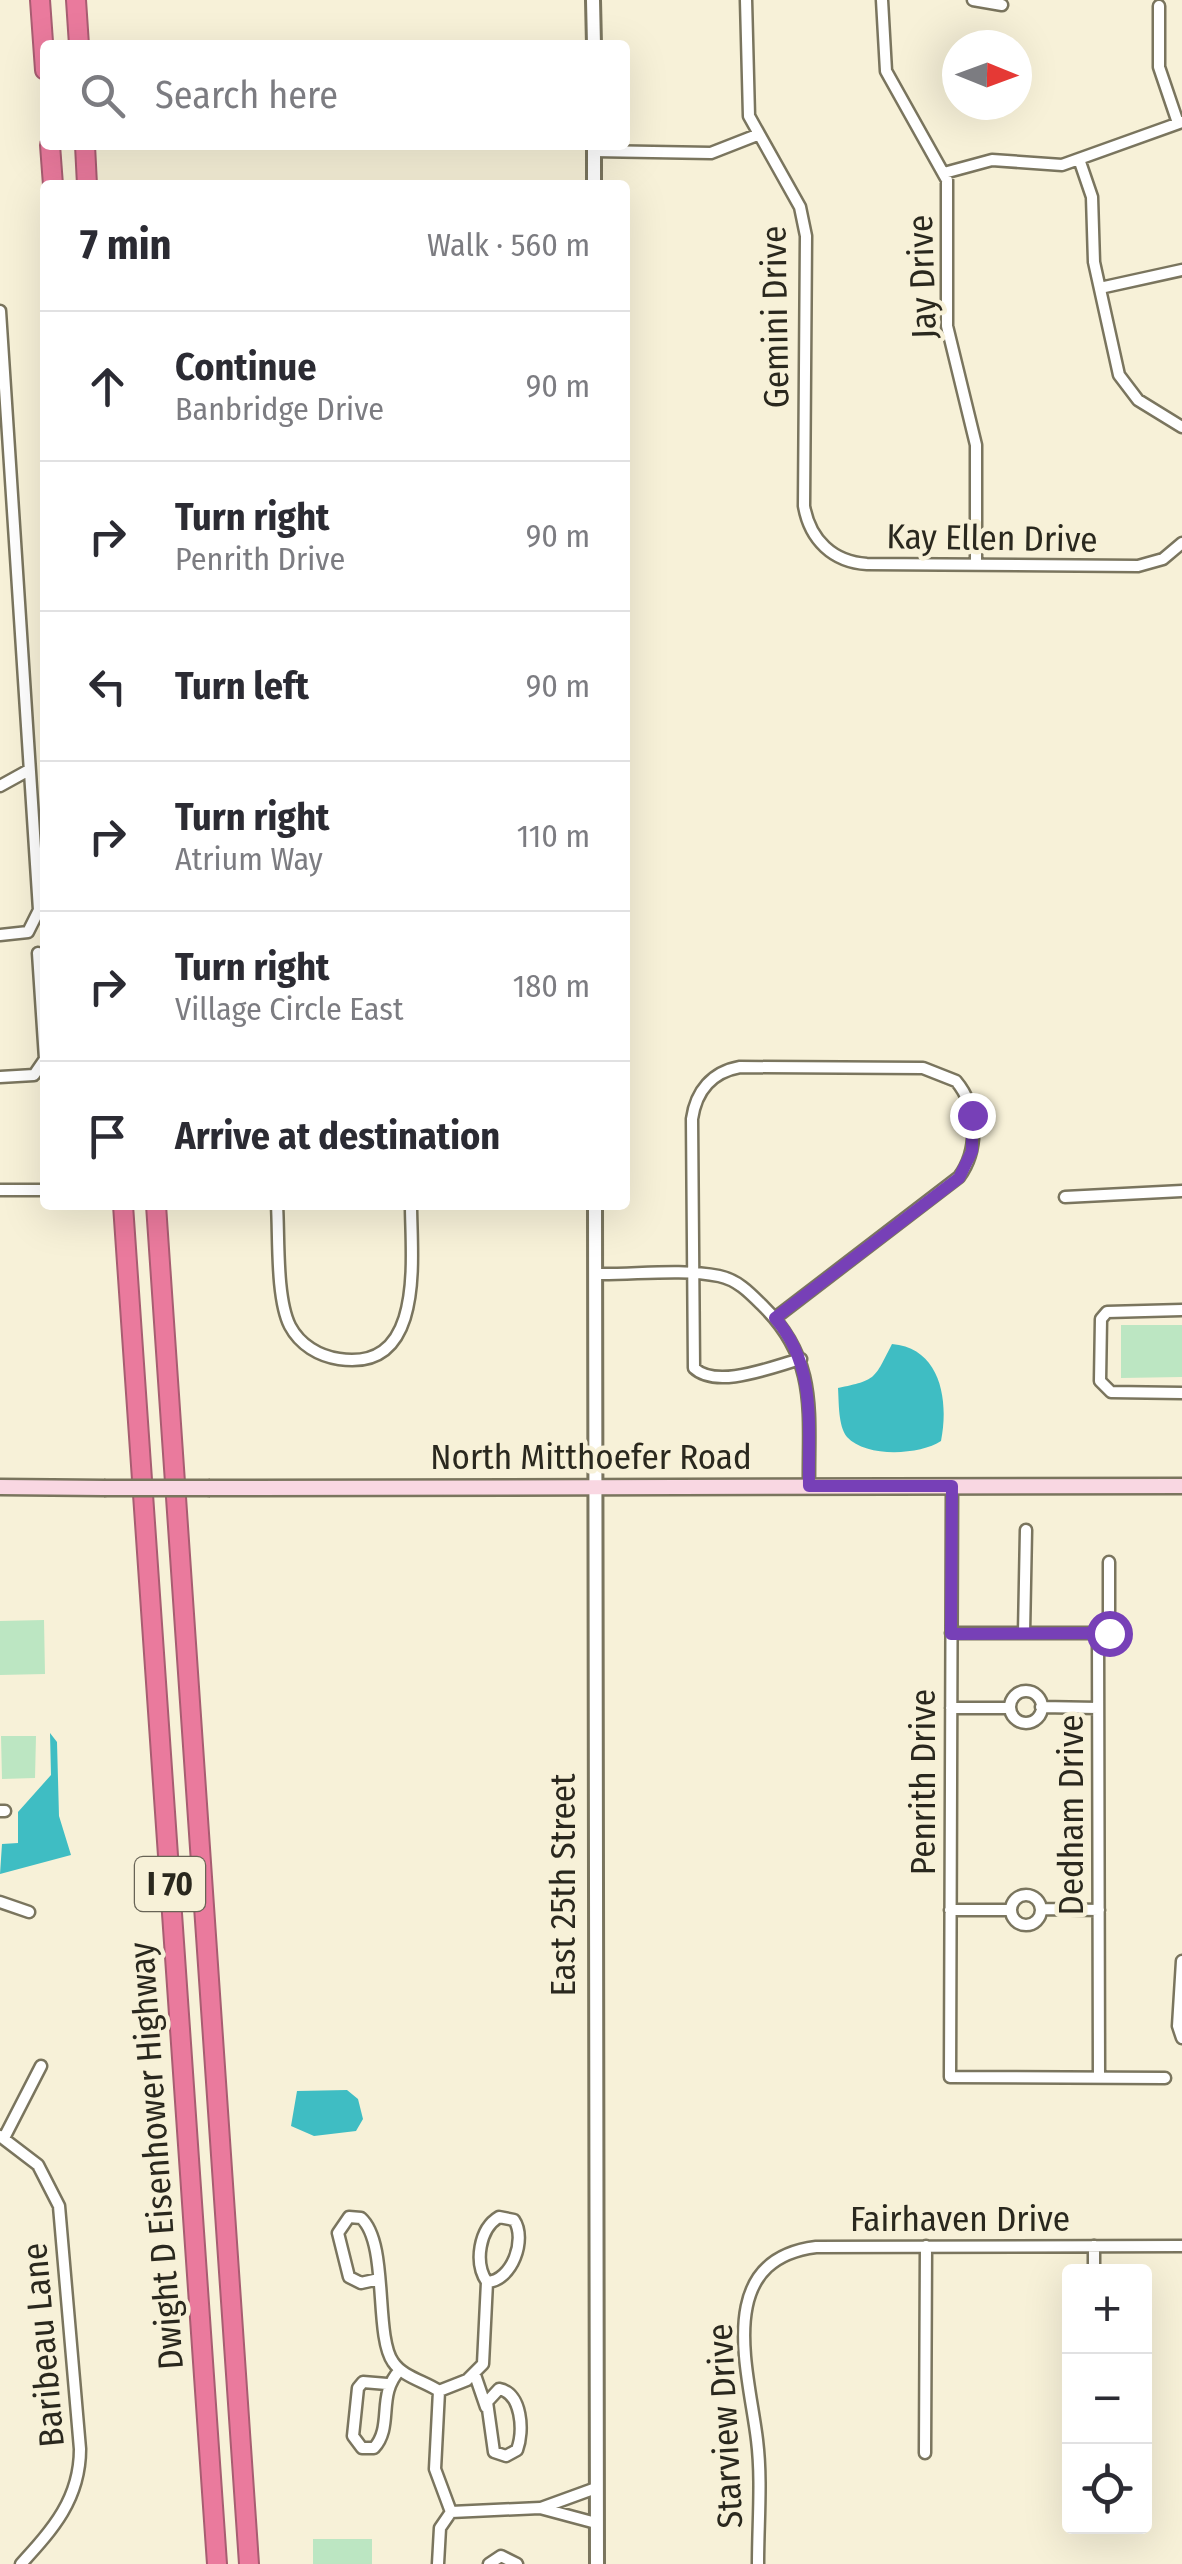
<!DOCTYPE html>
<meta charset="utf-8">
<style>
:root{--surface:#fff;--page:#f2f2f3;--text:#2b2b33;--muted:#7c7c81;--line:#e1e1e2}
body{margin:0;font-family:"Fira Sans Condensed",sans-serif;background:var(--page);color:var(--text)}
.controls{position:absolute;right:30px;bottom:30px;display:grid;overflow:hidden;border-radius:10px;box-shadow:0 10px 40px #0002}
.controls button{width:90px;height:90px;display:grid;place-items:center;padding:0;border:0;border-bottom:2px solid var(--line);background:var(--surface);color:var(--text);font:50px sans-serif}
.compass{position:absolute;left:942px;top:30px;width:90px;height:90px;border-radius:50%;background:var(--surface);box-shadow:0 10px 40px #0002;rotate:91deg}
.stop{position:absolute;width:30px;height:30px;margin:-22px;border:8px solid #7740b7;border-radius:50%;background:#fff}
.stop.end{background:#7740b7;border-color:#fff;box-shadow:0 2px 10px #0008}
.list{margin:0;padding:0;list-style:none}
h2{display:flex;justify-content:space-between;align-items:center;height:130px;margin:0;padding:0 40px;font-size:42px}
h2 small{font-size:32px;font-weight:400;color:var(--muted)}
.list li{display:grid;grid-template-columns:65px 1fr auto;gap:30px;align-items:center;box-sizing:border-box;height:150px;padding:0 40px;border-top:2px solid var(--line)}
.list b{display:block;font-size:38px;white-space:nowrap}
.list p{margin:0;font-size:32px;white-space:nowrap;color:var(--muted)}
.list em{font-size:32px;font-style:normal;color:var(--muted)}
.icon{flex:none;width:55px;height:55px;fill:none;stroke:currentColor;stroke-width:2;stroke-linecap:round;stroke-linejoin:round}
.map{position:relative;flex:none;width:1182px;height:2564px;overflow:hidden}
.search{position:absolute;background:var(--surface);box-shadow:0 10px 40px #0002;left:40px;top:40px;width:590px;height:110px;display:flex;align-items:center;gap:25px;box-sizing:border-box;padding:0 35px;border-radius:10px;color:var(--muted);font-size:38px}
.panel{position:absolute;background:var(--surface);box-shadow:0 10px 40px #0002;left:40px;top:180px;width:590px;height:1030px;border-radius:10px}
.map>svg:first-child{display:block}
.green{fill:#bce6c2}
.water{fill:#3fbdc3}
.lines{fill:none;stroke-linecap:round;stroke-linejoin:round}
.minor-casing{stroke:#7a755e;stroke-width:15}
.tertiary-casing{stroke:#7a755e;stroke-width:18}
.secondary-casing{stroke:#7a755e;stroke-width:19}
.motorway-casing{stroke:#a75d71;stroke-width:22}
.minor{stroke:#fff;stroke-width:10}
.tertiary{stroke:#fff;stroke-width:12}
.secondary{stroke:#f9d7e2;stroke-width:14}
.motorway{stroke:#ea7a9d;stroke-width:18}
.secondary-bridge-casing{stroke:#7a755e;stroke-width:19;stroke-linecap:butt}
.secondary-bridge{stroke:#f9d7e2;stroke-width:14}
.route{stroke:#7740b7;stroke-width:12}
.labels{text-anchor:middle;stroke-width:9;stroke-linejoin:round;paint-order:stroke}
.shield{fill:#f7f1d8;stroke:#686456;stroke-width:2.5}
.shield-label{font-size:32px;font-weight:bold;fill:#2a281e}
.street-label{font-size:35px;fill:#2a281e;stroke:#f7f1d8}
</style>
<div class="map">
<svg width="1182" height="2564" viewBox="0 0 1182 2564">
<rect width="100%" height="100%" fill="#f7f1d8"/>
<path class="green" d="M1121 1325H1182V1377L1121 1378Z
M44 1620 45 1674 0 1675V1621Z
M1 1736H36L35 1778 2 1779Z
M313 2539H372V2564H313Z"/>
<path class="water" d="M892 1344C941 1348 949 1401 941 1441 920 1455 866 1458 847 1437 838 1426 839 1402 838 1388 877 1380 874 1379 892 1344Z
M50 1733 57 1742 59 1816 71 1855 0 1874 2 1844 18 1843V1812L51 1775Z
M347 2090 358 2099 363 2119 356 2131 314 2136 291 2126 297 2091Z"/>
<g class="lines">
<g class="minor-casing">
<path id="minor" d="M746 0 749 116 800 207 806 236 804 506C810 540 833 562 867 564L1138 566 1163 559 1182 543
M882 0 886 71 947 180V326L976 445V565
M973 0 1002 5
M1159 6V67L1178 123
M594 151 711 153 757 135
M1079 159 1092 197 1094 262 1119 375 1138 400 1182 427
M944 173 992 160 1062 165 1182 122
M1100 288 1182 270
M0 311 39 910 28 932 0 935
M0 786 29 770
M0 1077 34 1075 45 1059 38 953
M0 1190H45
M1065 1197 1182 1191
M277 1205C279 1238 276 1298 290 1326 300 1345 319 1356 339 1359 426 1372 411 1257 411 1205
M595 1274C634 1275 680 1268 719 1276 738 1280 750 1293 763 1306 819 1361 808 1414 809 1486
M1182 1310 1107 1312 1101 1319 1100 1381 1111 1392 1182 1393
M775 1318 959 1177C979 1150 978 1107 956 1081L923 1068 740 1067C712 1072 696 1091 692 1119L694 1368C717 1390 774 1366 801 1359
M952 1486 950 2077 1165 2078
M951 1633H1109V1562
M1024 1633 1026 1530
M1098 1633 1099 2078
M1010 1707a16 16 0 1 1 32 0a16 16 0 1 1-32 0Z
M1041 1707 1098 1708
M951 1708H1010
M0 1811H5
M1011 1910a15 15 0 1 1 30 0a15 15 0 1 1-30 0Z
M0 1902 29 1912
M1041 1909 1099 1910
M950 1910H1010
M1182 1961 1178 2026 1182 2038
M0 2136 38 2165 59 2206 80 2449C80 2499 53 2529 21 2564
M4 2138 41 2066
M499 2217 514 2220C527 2239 512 2281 487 2282 474 2263 479 2229 499 2217Z
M1094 2272V2246
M379 2279 361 2283 349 2277 338 2233 349 2217 361 2218C389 2243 374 2335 393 2362 403 2377 424 2381 439 2391L435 2469 451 2512 440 2528 438 2564
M475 2375 486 2407
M387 2384 363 2382 358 2388 353 2436 362 2448H374C394 2426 376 2395 400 2370
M499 2389C522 2393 524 2431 517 2450L506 2456 494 2452 487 2402Z
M439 2391 467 2380 483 2364 487 2282
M925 2453 926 2246
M541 2508 596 2488
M451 2512 540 2508 596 2523
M489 2564 501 2556 517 2564
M758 2564C758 2523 762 2480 757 2440 749 2372 712 2260 816 2247L1182 2246"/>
</g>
<g class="tertiary-casing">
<path id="tertiary" d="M593 0 594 45
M594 145V185
M595 1205 597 2564"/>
</g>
<g class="secondary-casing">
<path id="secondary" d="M0 1487 104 1488
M210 1488 1182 1486"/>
</g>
<g class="motorway-casing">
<path id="motorway" d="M40 0 45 70
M76 0 79 45
M50 145 53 185
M85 145 87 185
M123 1205 217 2564
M156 1205 249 2564"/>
</g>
<use href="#minor" class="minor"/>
<use href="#tertiary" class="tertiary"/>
<use href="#secondary" class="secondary"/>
<use href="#motorway" class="motorway"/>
<g class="secondary-bridge-casing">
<path id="secondary-bridge" d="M104 1488H210"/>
</g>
<use href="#secondary-bridge" class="secondary-bridge"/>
</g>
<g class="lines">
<path class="route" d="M972 1115V1151L959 1178 775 1318C817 1366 808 1426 809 1486H952L951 1634 1109 1633"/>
</g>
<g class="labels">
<rect class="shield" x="135" y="1857" width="70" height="54" rx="8"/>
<g class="shield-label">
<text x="170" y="1895">I 70</text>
</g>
<g class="street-label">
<text transform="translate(922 277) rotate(-92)" y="12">Jay Drive</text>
<text transform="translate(775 317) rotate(-91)" y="12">Gemini Drive</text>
<text transform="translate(992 538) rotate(1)" y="12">Kay Ellen Drive</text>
<text x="591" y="1469">North Mitthoefer Road</text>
<text transform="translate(923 1782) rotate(-90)" y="12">Penrith Drive</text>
<text transform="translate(1071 1815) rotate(-90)" y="12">Dedham Drive</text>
<text transform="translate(563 1885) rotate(-90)" y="12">East 25th Street</text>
<text transform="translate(156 2156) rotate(-94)" y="12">Dwight D Eisenhower Highway</text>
<text x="960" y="2231">Fairhaven Drive</text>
<text transform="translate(43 2345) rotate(-95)" y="12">Baribeau Lane</text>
<text transform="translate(725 2426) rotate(-93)" y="12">Starview Drive</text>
</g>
</g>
</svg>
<div class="controls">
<button>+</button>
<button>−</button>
<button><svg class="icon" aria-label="locate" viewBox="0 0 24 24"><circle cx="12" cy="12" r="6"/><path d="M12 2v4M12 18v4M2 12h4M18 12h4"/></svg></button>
</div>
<svg class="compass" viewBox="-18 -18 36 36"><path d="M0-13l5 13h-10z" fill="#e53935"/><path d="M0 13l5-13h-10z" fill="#7c7c81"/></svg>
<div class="stop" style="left:1109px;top:1633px"></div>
<div class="stop end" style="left:972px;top:1115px"></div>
<div class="search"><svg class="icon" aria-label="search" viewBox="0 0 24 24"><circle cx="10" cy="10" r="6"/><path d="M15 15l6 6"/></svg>Search here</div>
<section class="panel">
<h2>7 min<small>Walk · 560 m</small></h2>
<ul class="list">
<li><svg class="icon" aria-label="ahead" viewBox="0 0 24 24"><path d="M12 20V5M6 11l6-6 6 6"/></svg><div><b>Continue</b><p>Banbridge Drive</p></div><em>90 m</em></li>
<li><svg class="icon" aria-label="right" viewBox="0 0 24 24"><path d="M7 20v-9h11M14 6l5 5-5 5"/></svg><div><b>Turn right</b><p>Penrith Drive</p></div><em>90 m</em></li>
<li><svg class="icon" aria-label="left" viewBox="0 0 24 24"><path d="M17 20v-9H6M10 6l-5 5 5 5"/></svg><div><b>Turn left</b></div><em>90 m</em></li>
<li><svg class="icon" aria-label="right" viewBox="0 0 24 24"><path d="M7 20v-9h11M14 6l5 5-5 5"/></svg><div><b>Turn right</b><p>Atrium Way</p></div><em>110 m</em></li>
<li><svg class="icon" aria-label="right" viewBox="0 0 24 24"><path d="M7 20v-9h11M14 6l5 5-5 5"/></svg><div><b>Turn right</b><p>Village Circle East</p></div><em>180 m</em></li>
<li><svg class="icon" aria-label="arrive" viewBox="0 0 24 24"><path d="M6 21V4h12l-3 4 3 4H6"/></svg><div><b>Arrive at destination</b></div></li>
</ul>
</section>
</div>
